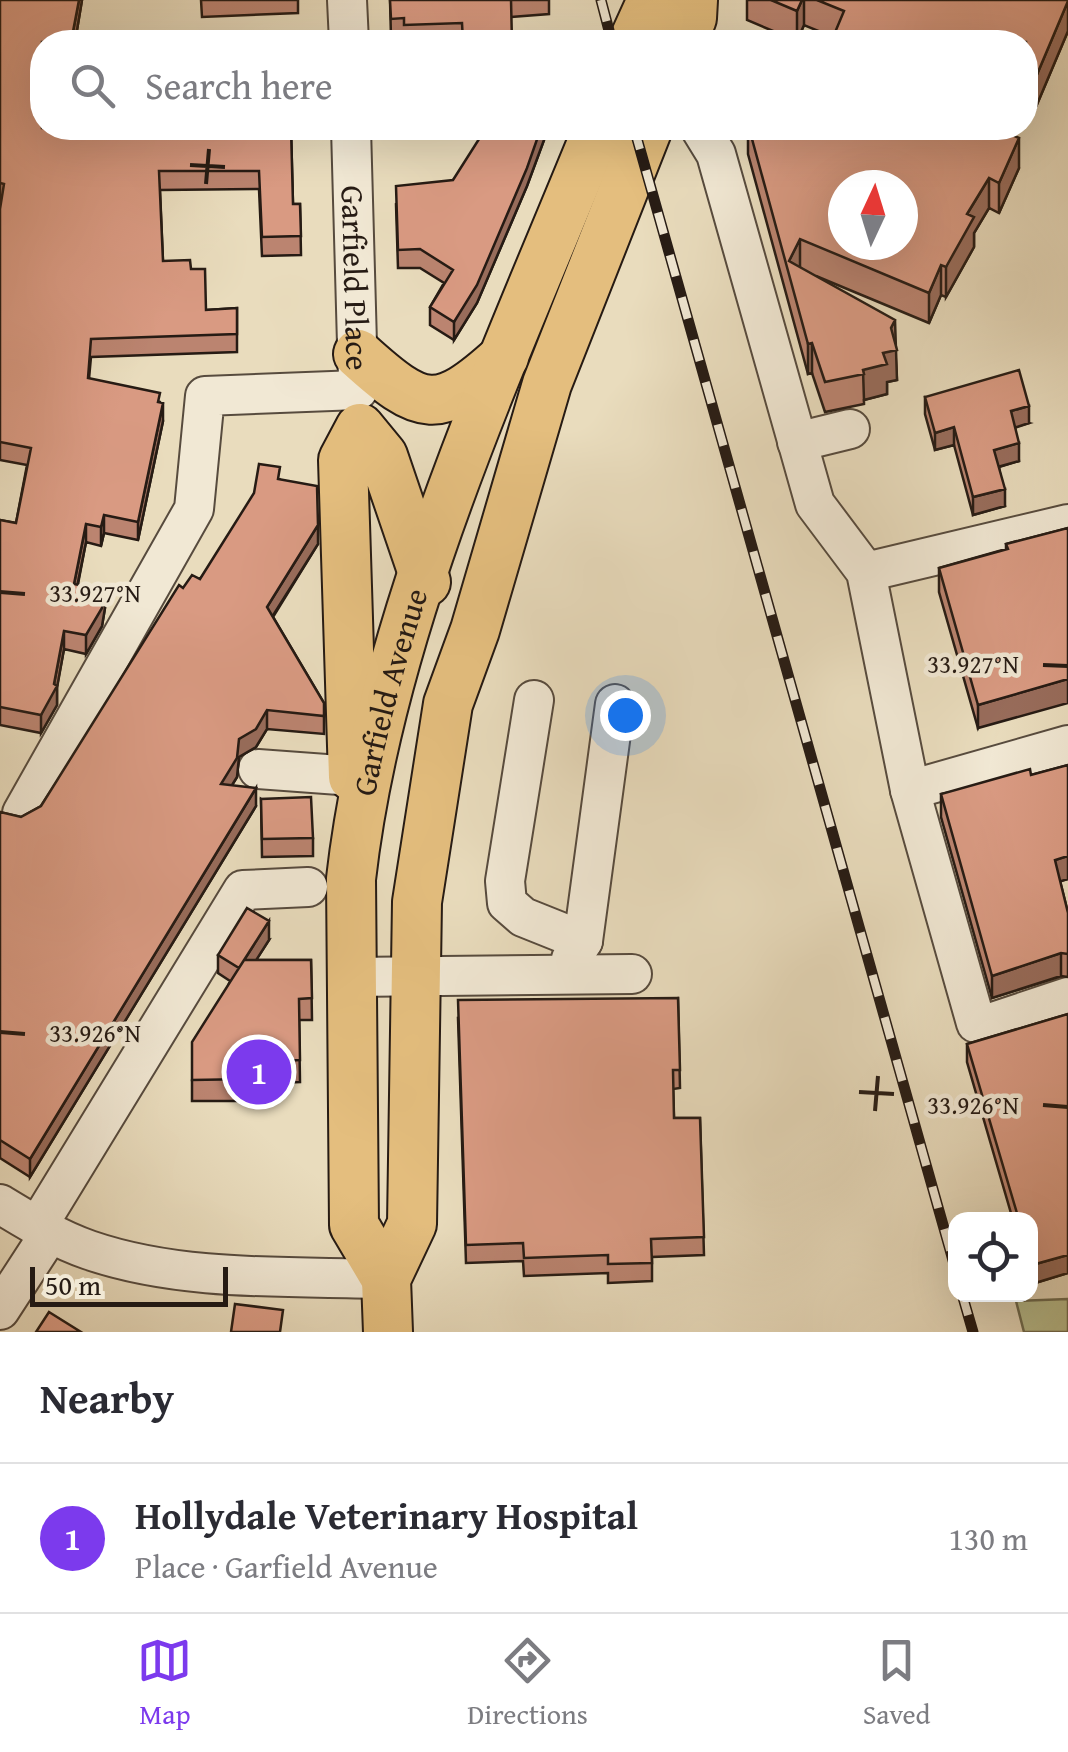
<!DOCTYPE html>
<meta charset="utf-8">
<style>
:root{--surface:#fff;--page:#f7f7f7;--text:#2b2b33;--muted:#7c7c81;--line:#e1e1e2;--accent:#7c3aed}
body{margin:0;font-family:"Gentium Book Plus",serif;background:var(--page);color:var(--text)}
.controls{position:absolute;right:30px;bottom:30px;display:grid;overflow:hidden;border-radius:20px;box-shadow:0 10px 40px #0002}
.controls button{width:90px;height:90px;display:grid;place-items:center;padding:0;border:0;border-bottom:2px solid var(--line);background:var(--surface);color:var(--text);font:50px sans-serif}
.compass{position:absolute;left:828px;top:170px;width:90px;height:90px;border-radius:50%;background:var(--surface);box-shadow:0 10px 40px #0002;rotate:4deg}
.scale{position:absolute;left:30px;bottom:25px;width:198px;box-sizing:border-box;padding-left:10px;border:5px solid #261b14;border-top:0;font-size:28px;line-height:35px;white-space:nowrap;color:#261b14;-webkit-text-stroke:8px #f1e8d4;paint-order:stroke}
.you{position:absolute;left:625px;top:715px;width:35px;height:35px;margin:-25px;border:8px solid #fff;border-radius:50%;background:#1a73e8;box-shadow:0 0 0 15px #1a73e833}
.badge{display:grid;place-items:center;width:65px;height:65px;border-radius:50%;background:var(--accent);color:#fff;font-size:32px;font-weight:700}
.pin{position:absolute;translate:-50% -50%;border:5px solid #fff;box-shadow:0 2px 10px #0006}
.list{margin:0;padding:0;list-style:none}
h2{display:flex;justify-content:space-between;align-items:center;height:130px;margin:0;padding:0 40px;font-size:42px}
h2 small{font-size:32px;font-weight:400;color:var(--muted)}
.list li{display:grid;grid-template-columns:65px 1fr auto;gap:30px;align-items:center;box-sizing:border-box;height:150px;padding:0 40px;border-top:2px solid var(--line)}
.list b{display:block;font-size:38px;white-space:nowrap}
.list p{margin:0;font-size:32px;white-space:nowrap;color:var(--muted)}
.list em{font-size:32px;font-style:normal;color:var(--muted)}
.icon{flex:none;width:55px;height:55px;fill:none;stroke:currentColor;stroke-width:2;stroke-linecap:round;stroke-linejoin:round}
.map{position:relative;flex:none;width:1068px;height:1332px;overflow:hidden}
.search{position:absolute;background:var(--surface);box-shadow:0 10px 40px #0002;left:30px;right:30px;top:30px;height:110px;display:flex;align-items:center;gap:25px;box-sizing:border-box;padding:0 35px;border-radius:40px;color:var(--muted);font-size:38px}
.sheet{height:280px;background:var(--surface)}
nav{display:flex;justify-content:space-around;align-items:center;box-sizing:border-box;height:140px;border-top:2px solid var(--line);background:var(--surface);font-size:28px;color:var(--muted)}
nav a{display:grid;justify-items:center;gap:5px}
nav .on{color:var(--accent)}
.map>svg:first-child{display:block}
.green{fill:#b9bf8f;stroke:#706d52;stroke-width:2.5}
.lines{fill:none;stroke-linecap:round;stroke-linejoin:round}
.minor-casing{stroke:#574b3e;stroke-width:42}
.major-casing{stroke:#261b14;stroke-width:52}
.minor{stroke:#f1e8d4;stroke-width:38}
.major{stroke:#e4be7e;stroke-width:48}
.rail-casing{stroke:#261b14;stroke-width:11}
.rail{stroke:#f1e8d4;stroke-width:8;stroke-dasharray:22;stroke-linecap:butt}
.wall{fill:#bb8470;stroke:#261b14;stroke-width:2.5}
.shaded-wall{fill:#986c5b;stroke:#261b14;stroke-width:2.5}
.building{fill:#d99a82;stroke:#261b14;stroke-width:2.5;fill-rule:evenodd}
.ticks{fill:none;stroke:#261b14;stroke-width:4}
.labels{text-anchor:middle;stroke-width:9;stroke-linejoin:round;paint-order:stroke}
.street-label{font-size:32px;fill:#261b14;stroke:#f1e8d4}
.ticks-label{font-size:25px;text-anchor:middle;fill:#261b14;stroke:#f1e8d4;stroke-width:9;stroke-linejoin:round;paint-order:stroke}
</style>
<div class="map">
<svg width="1068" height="1332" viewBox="0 0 1068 1332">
<rect width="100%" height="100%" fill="#e9dcbd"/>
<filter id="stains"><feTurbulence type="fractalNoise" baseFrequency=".002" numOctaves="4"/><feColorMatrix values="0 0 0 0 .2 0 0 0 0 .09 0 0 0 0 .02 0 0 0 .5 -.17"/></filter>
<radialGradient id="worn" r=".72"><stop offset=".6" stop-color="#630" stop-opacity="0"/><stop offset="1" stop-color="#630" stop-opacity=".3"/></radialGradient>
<path class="green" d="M1068 1299V1332H1024L1016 1301Z"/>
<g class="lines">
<g class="minor-casing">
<g id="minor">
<path d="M347 0 349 42"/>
<path id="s1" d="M351 128 358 380"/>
<path d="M700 128 716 154 815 504 866 572 910 790 976 1023 984 1025 1068 997"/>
<path d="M797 442 850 429"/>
<path d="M866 572 1068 524"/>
<path d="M534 700 505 881 507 903 523 917 583 941"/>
<path d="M258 769 353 776"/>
<path d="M910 790 1068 745"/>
<path d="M22 813 194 509 205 396 358 390"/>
<path d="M571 959 583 941 615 704"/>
<path d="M351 977 632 974"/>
<path d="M0 1204C28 1221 57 1239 89 1250 182 1282 289 1276 386 1279"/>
<path d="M37 1227 243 890 308 887"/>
<path d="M0 1310 50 1233"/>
</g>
</g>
<g class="major-casing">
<g id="major">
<path d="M633 42 652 0"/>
<path d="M682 42 692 18 693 0"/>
<path d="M358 354C422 412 438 417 504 357"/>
<path d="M353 777 343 460 360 428 383 456 426 582"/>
<path id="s2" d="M386 1279 354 1225 351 879C380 624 502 364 598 128"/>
<path d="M388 1332 386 1279 412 1224 417 902 448 704 475 630 547 384 648 128"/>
</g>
</g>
<use href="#minor" class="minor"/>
<use href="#major" class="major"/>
<g class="rail-casing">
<path id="rail" d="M601 0 612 42
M634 128 956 1271
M962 1294 973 1332"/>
</g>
<use href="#rail" class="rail"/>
</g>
<path class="wall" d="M0 0H82L75 42H42V128H308L291 129 293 204H300L301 255 262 256 259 189 160 190 163 261 191 269 206 310 237 308V352L91 357 89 379 160 402 163 421 138 540 104 533 101 546 86 542 78 584 105 608 102 626 86 654 64 649 57 686V705L41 733 0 725V520L16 523 27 465 0 460Z
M201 0H298V13L202 17Z
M390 0H549V14L511 17 462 41 404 42V37H391Z
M747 0H1068V31L1030 121 1026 119V42L833 37 804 25 797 41 747 20Z
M544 128V140L527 186 477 303 454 340 430 325V307L444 283 420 268H398L396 204 453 180Z
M748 128H1005L1004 131 1019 168 999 213 989 208 974 233V247L946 297 941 295 929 323 816 276 895 344 897 380 887 382V394L864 400V404L825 412 812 373 808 374 748 154Z
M925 397 1029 423 1015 427 1019 461 999 467 1005 506 973 515 954 445 935 450 925 414Z
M280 480 318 544 273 617 324 703V734L267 729 256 747 239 757 237 777 232 785 256 806 30 1177 0 1158V812L21 817 41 806 183 588 200 579Z
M1068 528 978 728 939 592V568L1006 549V544Z
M1068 765V879L1060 881 1068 913V977L1061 976 992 998 941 817V794L1031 775Z
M261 799 313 838V856L262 857Z
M269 940 256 960H311L312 1020H299L300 1082 251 1084V1101H192V1080L230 981 218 973V955Z
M678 998 680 1088 673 1089 674 1118H700L704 1255 652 1257V1281L608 1283V1273L524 1276 523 1261 466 1263 458 1018Z
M1068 1014V1273L1032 1284 1030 1278V1220H1013L967 1062V1044Z"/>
<path class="shaded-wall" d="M79 0H82L75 42H71Z
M802 0H804V25L797 41V11Z
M1068 1V31L1030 121V91Z
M541 128H544V140L527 186 477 303 454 340V322Z
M1019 138V168L999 213V183Z
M989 178V208L974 233V247L946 297V267L967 214Z
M800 239V269L789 261Z
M941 265V295L929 323V293Z
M895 320 897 380 887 382V394L864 400 863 370 883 353 891 328Z
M812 343V373L808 374V344Z
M163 403V421L138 540V522Z
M1029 406V423L1011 429V411Z
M954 427V445L935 450V433Z
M1019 443V461L994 468V450Z
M1005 489V506L973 515V497Z
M104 515V533L101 546V527Z
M86 524V542L74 602V584Z
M318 525V544L267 625V607Z
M105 590V608L102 626 86 654V635Z
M64 631V649L57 688V686V705L41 733V715L54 684Z
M1068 679V703L978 728V705Z
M267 710V729L256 747 239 757 237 777 221 803V784L239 739Z
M256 788V806L30 1177V1159Z
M1068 856V879L1055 883V860Z
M269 921V940L239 987V968Z
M1061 953V976L992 998V976Z
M1068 1255V1273L1032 1284V1265Z"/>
<path class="building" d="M0 0H79L71 42H42V128H291L293 204H300L301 236 262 237 259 171H159L163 261 190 260 191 269H205L206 310 237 308V334L91 339 88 378 160 393 158 402 163 403 138 522 104 515 101 527 86 524 74 584 105 590 102 608 86 635 64 631 54 684 57 686 41 715 0 707V520L16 523 31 448 0 442V209L4 184 0 183Z
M390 0H511L512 42H463L462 23 404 25V18L391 19Z
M771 0H802L797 11Z
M817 0H1068V1L1030 91 1026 89V42H831L844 11Z
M486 128H541L527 168 477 285 454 322 430 307 453 270 420 249 398 250 396 186 453 180Z
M749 128H997L1019 138 999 183 989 178 967 214 974 217 946 267 941 265 929 293 800 239 789 261 895 320 891 328 897 350 883 353 887 364 863 370 864 374 825 382 812 343 808 344ZM843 185H903V245H843Z
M1019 370 1029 406 1011 411 1019 443 994 450 1005 489 973 497 954 427 935 433 925 397Z
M259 464 280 467 278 479 317 486 318 525 267 607 324 703V716L267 710 256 729 239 739 237 758 221 784 256 788 30 1159 0 1140V812L21 817 41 806 179 585 183 588 192 575 200 579 254 493Z
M1068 528V679L978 705 939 568 1008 549 1006 544Z
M1068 765V856L1055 860 1068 913V954L1061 953 992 976 941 794 1030 769 1031 775Z
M311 797 313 838 262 839 261 799Z
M247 908 269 921 239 968 218 955Z
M244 960H311L312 998 299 999 300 1060 251 1062V1079L192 1080V1042Z
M678 998 680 1070H673L674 1118H700L704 1237 651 1239 652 1263 608 1264V1255L524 1258 523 1243 466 1245 458 1000Z
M1068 1014V1255L1032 1265 1030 1260V1220H1019L967 1044Z
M235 1304 283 1310 280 1332H231Z
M49 1312 81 1332H36Z"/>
<path class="ticks" d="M190 165 225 167M206 184 209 149M0 592 25 594M1043 665 1068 666M0 1032 25 1034M859 1092 894 1094M1043 1105 1068 1107M875 1111 878 1076"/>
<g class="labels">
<g class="street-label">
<text dy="11" stroke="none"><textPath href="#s1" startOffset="150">Garfield Place</textPath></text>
<text dy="11" stroke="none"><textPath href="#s2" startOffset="600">Garfield Avenue</textPath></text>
</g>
</g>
<g class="ticks-label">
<text x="95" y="602">33.927°N</text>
<text x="973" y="673">33.927°N</text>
<text x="95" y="1042">33.926°N</text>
<text x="973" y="1114">33.926°N</text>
</g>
<rect width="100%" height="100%" filter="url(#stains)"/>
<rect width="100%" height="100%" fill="url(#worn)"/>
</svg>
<div class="controls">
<button><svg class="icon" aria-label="locate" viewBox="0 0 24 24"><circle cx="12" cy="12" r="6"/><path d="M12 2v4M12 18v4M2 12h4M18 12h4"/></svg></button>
</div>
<svg class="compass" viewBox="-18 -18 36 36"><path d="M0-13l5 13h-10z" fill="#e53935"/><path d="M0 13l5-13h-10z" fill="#7c7c81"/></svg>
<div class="scale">50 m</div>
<div class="you"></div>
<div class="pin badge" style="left:259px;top:1072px">1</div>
<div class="search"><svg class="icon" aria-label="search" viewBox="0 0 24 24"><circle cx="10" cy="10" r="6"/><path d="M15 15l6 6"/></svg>Search here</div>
</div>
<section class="sheet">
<h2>Nearby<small></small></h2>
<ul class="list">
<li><span class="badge">1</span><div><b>Hollydale Veterinary Hospital</b><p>Place · Garfield Avenue</p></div><em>130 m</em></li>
</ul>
</section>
<nav>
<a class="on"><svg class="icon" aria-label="map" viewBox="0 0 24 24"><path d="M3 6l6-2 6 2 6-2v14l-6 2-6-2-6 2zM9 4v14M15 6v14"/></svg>Map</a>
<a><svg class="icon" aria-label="directions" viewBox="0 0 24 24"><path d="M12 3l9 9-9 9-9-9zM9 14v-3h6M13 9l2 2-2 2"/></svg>Directions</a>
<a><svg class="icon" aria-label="saved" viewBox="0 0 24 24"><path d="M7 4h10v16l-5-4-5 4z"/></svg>Saved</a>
</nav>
